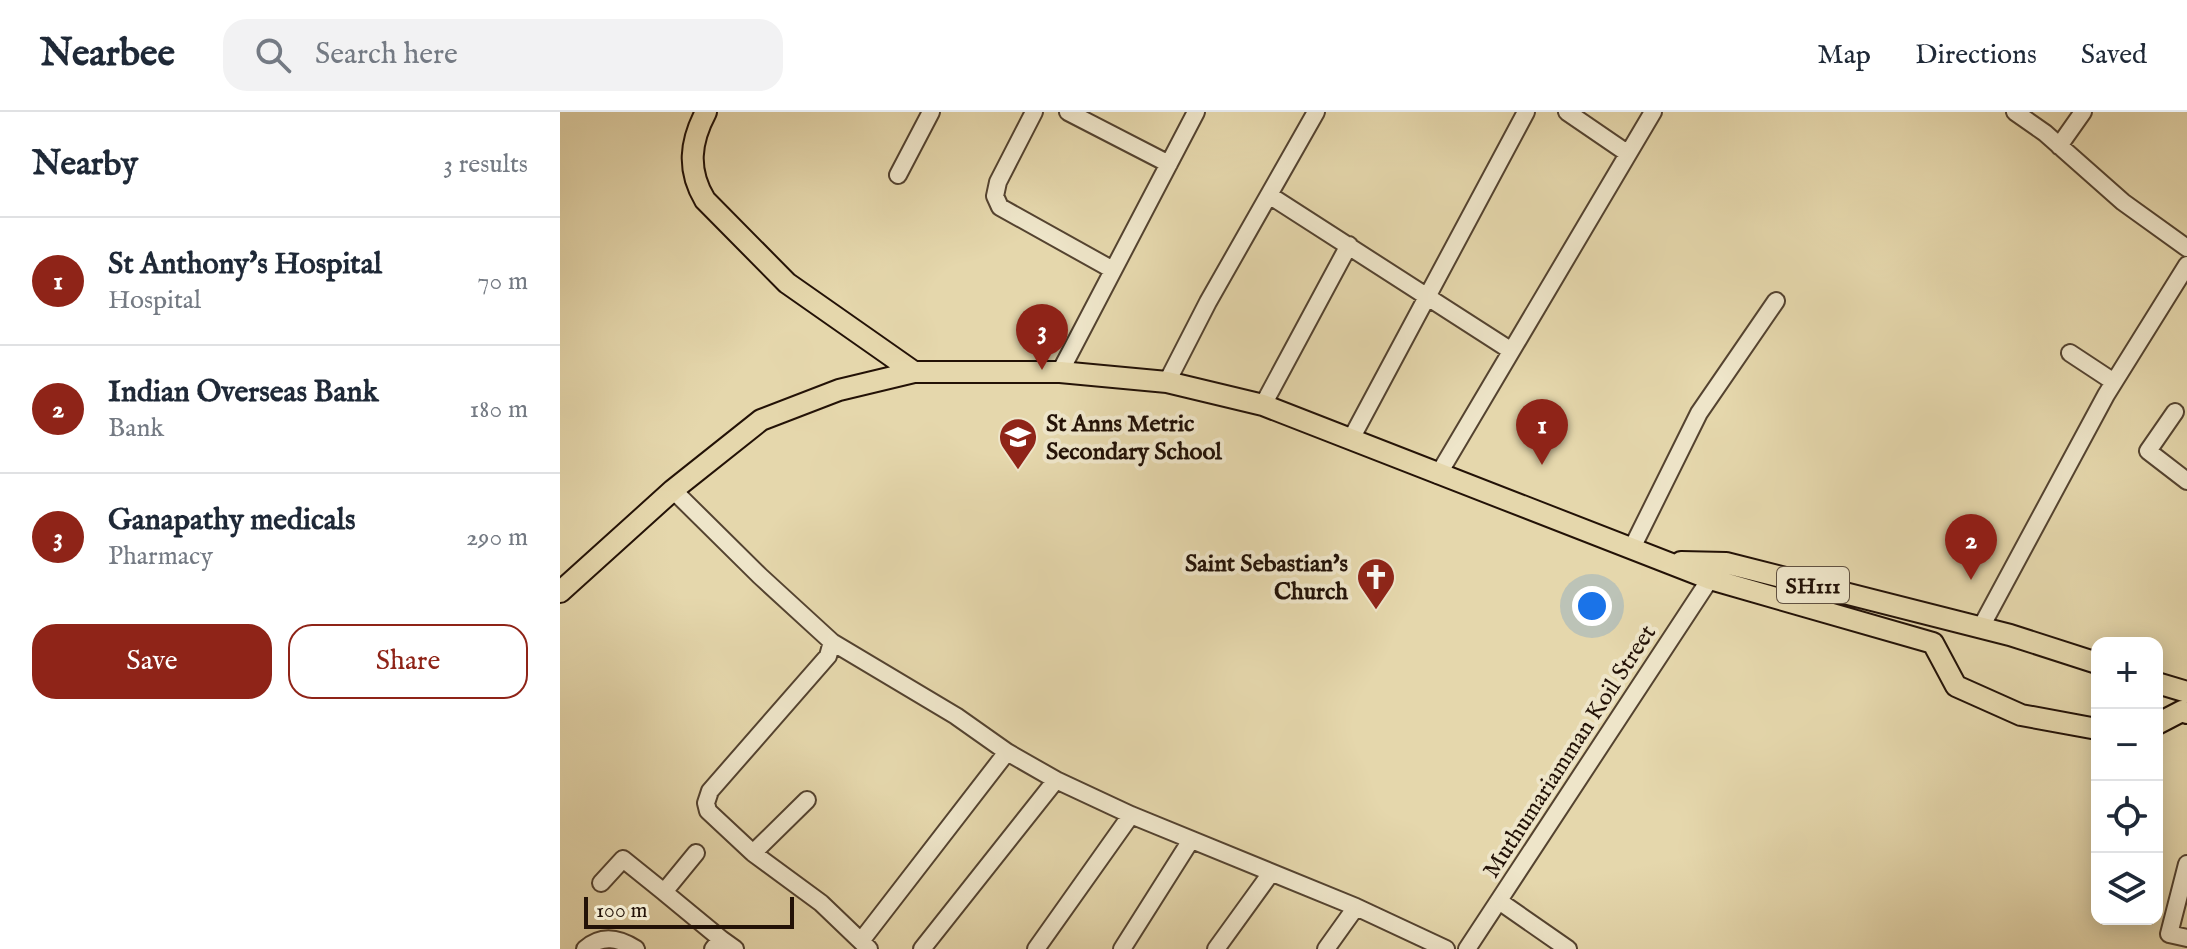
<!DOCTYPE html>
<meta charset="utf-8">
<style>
:root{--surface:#fff;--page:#f2f2f3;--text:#1f2937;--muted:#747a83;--line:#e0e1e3;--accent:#8f2418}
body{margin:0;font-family:"IM FELL English",serif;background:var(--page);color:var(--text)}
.controls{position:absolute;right:24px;bottom:24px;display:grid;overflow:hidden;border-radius:16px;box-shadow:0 4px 20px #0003}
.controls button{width:72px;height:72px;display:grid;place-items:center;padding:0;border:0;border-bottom:2px solid var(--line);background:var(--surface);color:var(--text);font:40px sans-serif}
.scale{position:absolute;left:24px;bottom:20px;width:210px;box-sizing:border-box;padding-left:8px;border:4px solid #231207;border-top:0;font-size:22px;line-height:28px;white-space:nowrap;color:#231207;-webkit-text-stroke:6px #eee5c9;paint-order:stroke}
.you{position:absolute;left:1032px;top:494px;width:28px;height:28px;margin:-20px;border:6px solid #fff;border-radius:50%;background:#1a73e8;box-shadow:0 0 0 12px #1a73e833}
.badge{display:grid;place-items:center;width:52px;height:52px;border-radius:50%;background:var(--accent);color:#fff;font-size:26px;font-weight:700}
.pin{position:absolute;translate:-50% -66px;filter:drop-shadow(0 2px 4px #0008)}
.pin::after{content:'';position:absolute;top:42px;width:28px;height:24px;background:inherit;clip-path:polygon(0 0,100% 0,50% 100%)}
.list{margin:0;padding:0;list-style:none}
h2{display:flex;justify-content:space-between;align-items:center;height:104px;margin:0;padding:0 32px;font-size:34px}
h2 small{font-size:26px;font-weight:400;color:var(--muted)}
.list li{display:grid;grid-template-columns:52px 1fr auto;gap:24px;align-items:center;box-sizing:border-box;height:128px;padding:0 32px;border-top:2px solid var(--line)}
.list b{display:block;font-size:30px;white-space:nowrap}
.list p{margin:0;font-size:26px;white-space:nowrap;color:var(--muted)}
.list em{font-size:26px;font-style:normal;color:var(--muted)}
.actions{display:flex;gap:16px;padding:24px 32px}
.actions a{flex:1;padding:18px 0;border:2px solid var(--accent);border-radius:24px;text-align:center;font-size:28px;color:var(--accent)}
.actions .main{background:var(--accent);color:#fff}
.icon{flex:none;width:44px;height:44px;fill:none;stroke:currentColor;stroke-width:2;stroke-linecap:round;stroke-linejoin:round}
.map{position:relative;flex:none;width:1627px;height:837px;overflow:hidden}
header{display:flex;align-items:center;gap:48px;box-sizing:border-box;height:112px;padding:0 40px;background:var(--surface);border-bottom:2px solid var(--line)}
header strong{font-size:38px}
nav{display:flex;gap:44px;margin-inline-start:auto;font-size:28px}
.search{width:560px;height:72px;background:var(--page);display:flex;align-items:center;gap:20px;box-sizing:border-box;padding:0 28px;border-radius:24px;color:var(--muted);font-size:30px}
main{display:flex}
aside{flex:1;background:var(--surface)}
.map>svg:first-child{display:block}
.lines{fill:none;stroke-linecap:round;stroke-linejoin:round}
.minor-casing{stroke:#544330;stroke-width:20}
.major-casing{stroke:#231207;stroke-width:24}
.minor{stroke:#eee5c9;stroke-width:16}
.major{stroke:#e5d7ac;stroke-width:20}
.labels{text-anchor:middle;stroke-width:8;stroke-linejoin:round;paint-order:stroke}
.shield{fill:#eee5c9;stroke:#605141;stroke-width:2}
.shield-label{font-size:22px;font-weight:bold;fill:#231207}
.poi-label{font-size:24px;font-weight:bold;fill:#231207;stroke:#eee5c9;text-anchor:start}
.street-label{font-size:24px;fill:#231207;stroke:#eee5c9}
</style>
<header>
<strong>Nearbee</strong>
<div class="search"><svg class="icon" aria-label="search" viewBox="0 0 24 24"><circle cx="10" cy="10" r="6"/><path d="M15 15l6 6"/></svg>Search here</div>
<nav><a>Map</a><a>Directions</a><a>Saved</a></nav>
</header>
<main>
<aside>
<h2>Nearby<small>3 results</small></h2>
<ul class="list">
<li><span class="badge">1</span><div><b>St Anthony's Hospital</b><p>Hospital</p></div><em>70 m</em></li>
<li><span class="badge">2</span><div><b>Indian Overseas Bank</b><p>Bank</p></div><em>180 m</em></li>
<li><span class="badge">3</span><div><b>Ganapathy medicals</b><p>Pharmacy</p></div><em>290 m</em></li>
</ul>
<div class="actions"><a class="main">Save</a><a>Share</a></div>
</aside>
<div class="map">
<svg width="1627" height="837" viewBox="0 0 1627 837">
<rect width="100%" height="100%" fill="#e5d7ac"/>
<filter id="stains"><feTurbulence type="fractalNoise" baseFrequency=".0025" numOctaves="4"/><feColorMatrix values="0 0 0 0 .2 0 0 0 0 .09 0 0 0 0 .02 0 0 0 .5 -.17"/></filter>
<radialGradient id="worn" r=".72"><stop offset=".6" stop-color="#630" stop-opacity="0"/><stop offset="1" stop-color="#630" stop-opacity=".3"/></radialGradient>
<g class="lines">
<g class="minor-casing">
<path id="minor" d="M474 0 438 70 435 84 440 95 553 158
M508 0 609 52
M1007 0 1067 41
M1455 0 1485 21 1563 90 1627 136
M1499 34 1523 0
M338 63 371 0
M709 83 950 238
M1510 241 1554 270
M500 260 636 0
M607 270 648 190 756 0
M703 293 789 133
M1615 300 1588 339 1627 369
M791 327 966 0
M878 363 1093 0
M113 378 200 464 272 530 268 544 150 679 146 691 148 699 193 741 247 688
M1072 436 1139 301 1216 189
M1420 517 1546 283 1627 153
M272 530 396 604 447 640
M136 741 104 780 161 827
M193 741 261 791 309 837
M1627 752 1609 822 1627 826
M41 771 63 747 104 780
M939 789 1008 837
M796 795 886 837
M301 829 447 640 496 668
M25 837C42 822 59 826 76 837
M153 837 161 827 175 837
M362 837 496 668 571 703 796 795 766 837
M476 837 571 703
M562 837 631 728
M656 837 711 761
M907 837 1150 467"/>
</g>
<g class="major-casing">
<path id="major" d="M146 0C130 30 127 58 145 88L227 171 354 260
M1121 450 1166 451 1450 523 1537 551
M0 480 113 378 201 308 279 278 354 260H500L607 270 703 293 1150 467 1373 531 1396 574 1461 603 1537 617
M1597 571 1627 580
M1597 612 1622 599 1627 601"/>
</g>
<use href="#minor" class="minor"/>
<use href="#major" class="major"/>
</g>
<defs>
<g id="school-pin" transform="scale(2)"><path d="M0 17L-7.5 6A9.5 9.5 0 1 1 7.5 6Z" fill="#8f2418" stroke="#eee5c9"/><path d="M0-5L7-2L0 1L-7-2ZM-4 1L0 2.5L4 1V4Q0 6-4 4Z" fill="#fff"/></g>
<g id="church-pin" transform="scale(2)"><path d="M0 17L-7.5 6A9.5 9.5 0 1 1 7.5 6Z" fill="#8f2418" stroke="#eee5c9"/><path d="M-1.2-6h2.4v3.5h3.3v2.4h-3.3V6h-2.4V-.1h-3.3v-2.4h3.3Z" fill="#fff"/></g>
</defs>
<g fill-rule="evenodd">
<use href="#school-pin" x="458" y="325"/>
<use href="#church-pin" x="816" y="465"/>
</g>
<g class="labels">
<rect class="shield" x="1217" y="455" width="72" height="36" rx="6"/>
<g class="shield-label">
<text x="1253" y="481">SH111</text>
</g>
<g class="poi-label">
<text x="486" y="319">St Anns Metric<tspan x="486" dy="28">Secondary School</tspan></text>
<text x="788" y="459" text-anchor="end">Saint Sebastian's<tspan x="788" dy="28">Church</tspan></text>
</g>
<g class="street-label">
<text transform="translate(1009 639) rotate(-57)" y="8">Muthumariamman Koil Street</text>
</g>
</g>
<rect width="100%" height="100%" filter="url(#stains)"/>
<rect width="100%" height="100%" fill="url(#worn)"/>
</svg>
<div class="controls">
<button>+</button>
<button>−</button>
<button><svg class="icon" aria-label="locate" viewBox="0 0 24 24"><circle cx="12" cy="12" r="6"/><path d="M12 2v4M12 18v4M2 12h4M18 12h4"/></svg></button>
<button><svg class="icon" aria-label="layers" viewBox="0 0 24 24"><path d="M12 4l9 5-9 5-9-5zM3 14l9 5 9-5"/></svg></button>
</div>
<div class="scale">100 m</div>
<div class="you"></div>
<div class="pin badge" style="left:982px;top:353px">1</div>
<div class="pin badge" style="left:1411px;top:468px">2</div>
<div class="pin badge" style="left:482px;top:258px">3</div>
</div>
</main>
